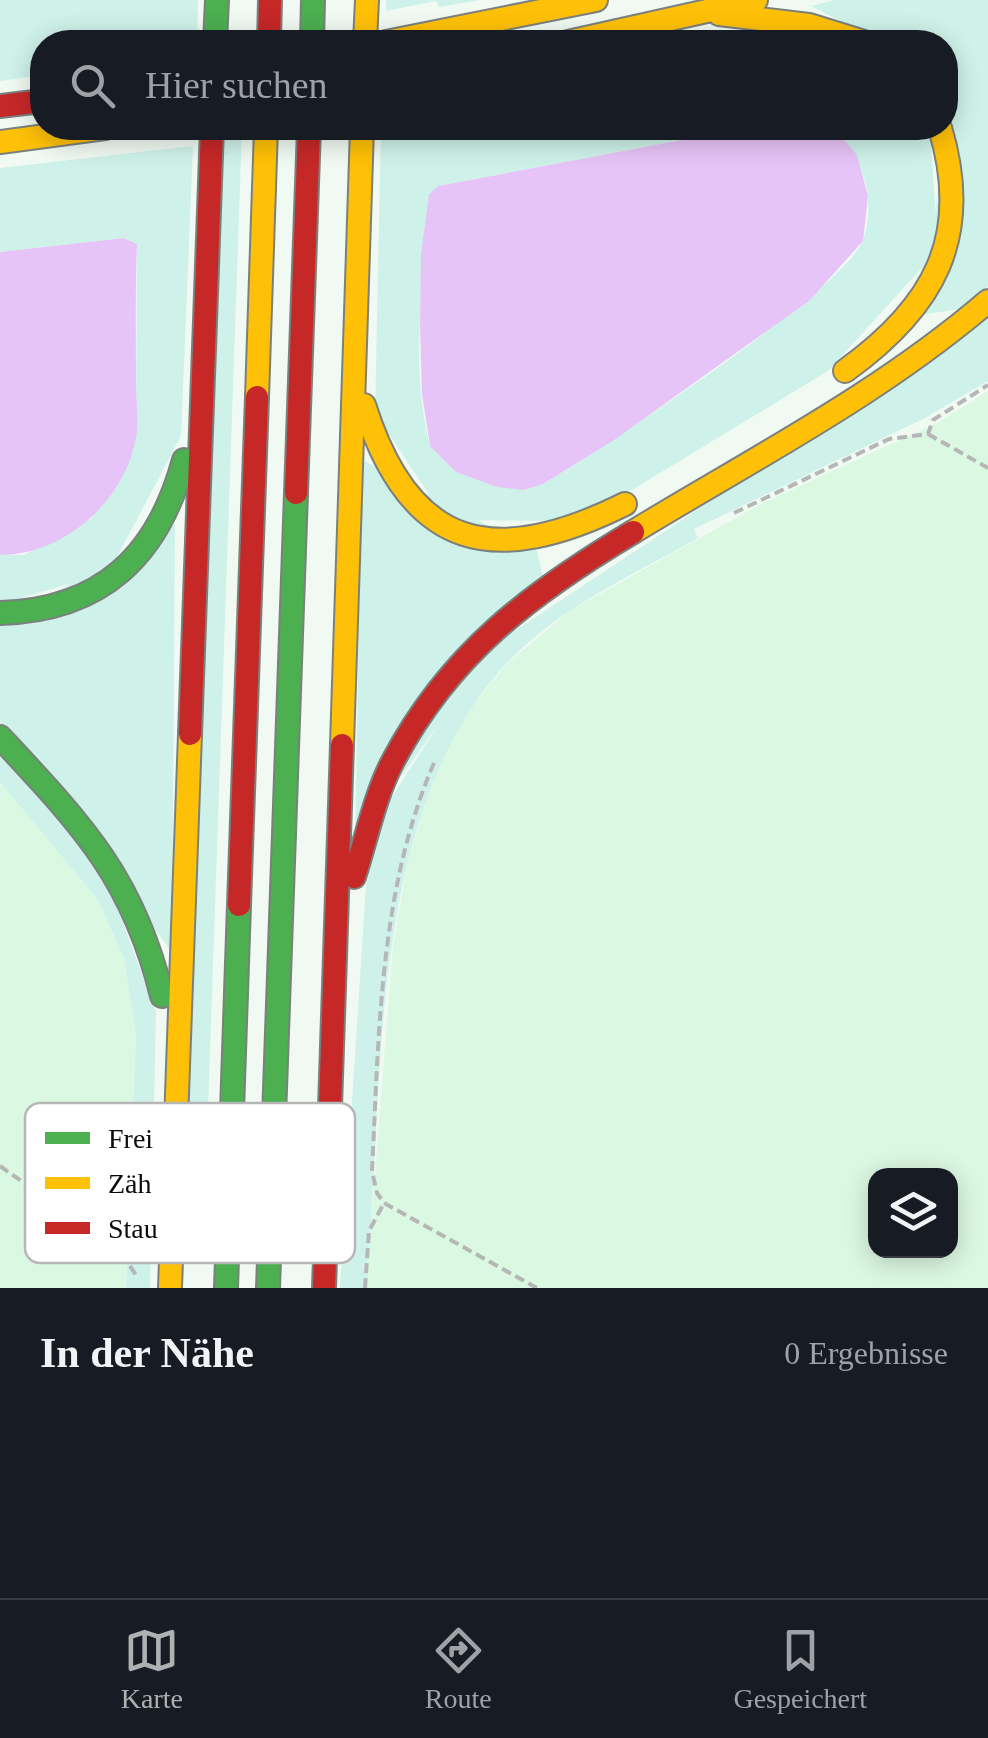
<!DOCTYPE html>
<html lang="de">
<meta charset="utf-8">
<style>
:root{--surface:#171b24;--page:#20242c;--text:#f1f3f6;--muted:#9ea1a6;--line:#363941;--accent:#aeb0b1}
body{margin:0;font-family:Georgia,serif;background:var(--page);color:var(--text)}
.controls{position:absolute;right:30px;bottom:30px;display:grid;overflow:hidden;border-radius:20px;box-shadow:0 5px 25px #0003}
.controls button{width:90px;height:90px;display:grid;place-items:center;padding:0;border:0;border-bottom:2px solid var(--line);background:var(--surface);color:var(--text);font:50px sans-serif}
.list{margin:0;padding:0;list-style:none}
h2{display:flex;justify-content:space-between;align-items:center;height:130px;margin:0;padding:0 40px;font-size:42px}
h2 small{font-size:32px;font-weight:400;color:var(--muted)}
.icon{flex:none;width:55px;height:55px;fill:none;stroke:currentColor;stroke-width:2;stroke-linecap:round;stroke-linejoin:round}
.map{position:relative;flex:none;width:988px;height:1288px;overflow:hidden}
.search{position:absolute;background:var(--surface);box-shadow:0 5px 25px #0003;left:30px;right:30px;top:30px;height:110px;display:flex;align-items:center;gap:25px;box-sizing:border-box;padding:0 35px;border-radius:40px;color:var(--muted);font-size:38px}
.sheet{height:310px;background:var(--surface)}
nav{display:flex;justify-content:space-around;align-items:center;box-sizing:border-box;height:140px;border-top:2px solid var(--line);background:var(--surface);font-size:28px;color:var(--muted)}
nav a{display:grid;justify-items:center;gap:5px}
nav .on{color:var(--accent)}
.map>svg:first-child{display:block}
.farmland{fill:#dbf8e2;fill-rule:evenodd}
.green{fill:#cef2e9}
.water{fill:#e7c4f7}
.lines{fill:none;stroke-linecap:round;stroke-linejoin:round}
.fast-casing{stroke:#7c807d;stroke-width:26}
.slow-casing{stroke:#7c807d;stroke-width:26}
.jam-casing{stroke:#7c807d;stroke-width:26}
.path{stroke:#b5b7b6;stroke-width:4;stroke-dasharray:10 5;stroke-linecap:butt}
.fast{stroke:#4caf50;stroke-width:22}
.slow{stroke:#ffc107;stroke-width:22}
.jam{stroke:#c62828;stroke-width:22}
.key{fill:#fff;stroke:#b6b6b6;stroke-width:2.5}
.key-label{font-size:28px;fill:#0c0c0c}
</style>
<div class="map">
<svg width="988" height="1288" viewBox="0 0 988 1288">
<rect width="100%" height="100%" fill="#f0faf2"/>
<path class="farmland" d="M988 391V1288H366L393 945 408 861 425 804 440 760 468 711 509 662 571 610 759 505 939 422ZM876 1176H950V1250H876Z
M0 782 98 900 124 958 136 1035 126 1288H0Z"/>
<path class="green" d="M0 0H198L197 42H42V75L0 81Z
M386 0H480L439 7 436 1 386 11Z
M835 0H988V286L968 308 925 314 946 112V42H882L811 6Z
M220 128H242L208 1110H186Z
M381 128H745L438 186 429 194C424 277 409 364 430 446L543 484C597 452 847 288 863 240 877 201 863 147 826 128H930L938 250 828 371 627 493 575 521 446 520 375 413Z
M193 146 181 436 109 572 0 604V555H24L91 519 124 471 136 438 137 245 124 238 0 252V168Z
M988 317V381L925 418 694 529 698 538C633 575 560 607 508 662 364 814 385 1091 366 1288H340L366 885 387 805 486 650Z
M362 460 537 551 543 578 355 841Z
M175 524 172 952 0 722V623Z
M0 751 101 864 156 1012 150 1288H126L136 1035 124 958 98 900 0 782Z"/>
<path class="water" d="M745 128H826L839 134 857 155 868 196 863 241 809 301 614 440 543 484 524 490 497 487 456 472 430 446 422 394 420 327 421 255 429 194 438 186Z
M124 238 137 244C135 291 136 337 136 384 136 401 139 422 136 438 124 502 64 555 0 555V252Z"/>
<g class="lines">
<g class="fast-casing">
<path id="fast" d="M215 42 217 0
M312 42 313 0
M0 613C102 610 158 556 184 460
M0 737C81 824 133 877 162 996
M226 1288 239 905
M268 1288 296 493"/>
</g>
<g class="slow-casing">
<path id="slow" d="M719 14 809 25 864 42
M365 42 367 0
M386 42 596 0
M568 42 756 0
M0 142 105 128
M845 371C934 307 973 237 940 128
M257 397 266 128
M364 405C410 551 494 569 625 504
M633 532C753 459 881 393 988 301
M342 745 362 128
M170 1288 190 734"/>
</g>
<g class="jam-casing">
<path id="jam" d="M269 42 270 0
M0 106 42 101
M296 493 309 128
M190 734 212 128
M354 877C366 840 375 795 393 761 450 653 531 593 633 532
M239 905 257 397
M324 1288 342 745"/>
</g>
<path class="path" d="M928 434 988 468
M734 513 889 439 928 434 933 420 988 385
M434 763C379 890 379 1035 372 1171L377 1193 384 1203 537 1288
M0 1166 119 1250 136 1275
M365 1288 369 1231 384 1203"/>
<use href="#fast" class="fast"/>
<use href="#slow" class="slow"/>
<use href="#jam" class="jam"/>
</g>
<rect x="25" y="1103" width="330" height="160" rx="15" class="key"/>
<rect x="45" y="1132" width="45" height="12" fill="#4caf50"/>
<rect x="45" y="1177" width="45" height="12" fill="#ffc107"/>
<rect x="45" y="1222" width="45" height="12" fill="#c62828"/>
<g class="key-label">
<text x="108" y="1148">Frei</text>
<text x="108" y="1193">Zäh</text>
<text x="108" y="1238">Stau</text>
</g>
</svg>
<div class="controls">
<button><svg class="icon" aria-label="layers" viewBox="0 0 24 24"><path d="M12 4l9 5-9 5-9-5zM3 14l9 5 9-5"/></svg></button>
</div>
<div class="search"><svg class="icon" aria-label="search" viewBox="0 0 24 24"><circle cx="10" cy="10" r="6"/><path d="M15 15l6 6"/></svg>Hier suchen</div>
</div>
<section class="sheet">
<h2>In der Nähe<small>0 Ergebnisse</small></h2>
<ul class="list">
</ul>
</section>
<nav>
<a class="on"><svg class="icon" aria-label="map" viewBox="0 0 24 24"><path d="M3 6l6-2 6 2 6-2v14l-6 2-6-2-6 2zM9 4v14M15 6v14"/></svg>Karte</a>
<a><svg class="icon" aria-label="directions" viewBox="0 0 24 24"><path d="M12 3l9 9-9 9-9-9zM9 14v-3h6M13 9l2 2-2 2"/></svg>Route</a>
<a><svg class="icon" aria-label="saved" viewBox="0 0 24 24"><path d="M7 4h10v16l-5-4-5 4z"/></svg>Gespeichert</a>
</nav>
